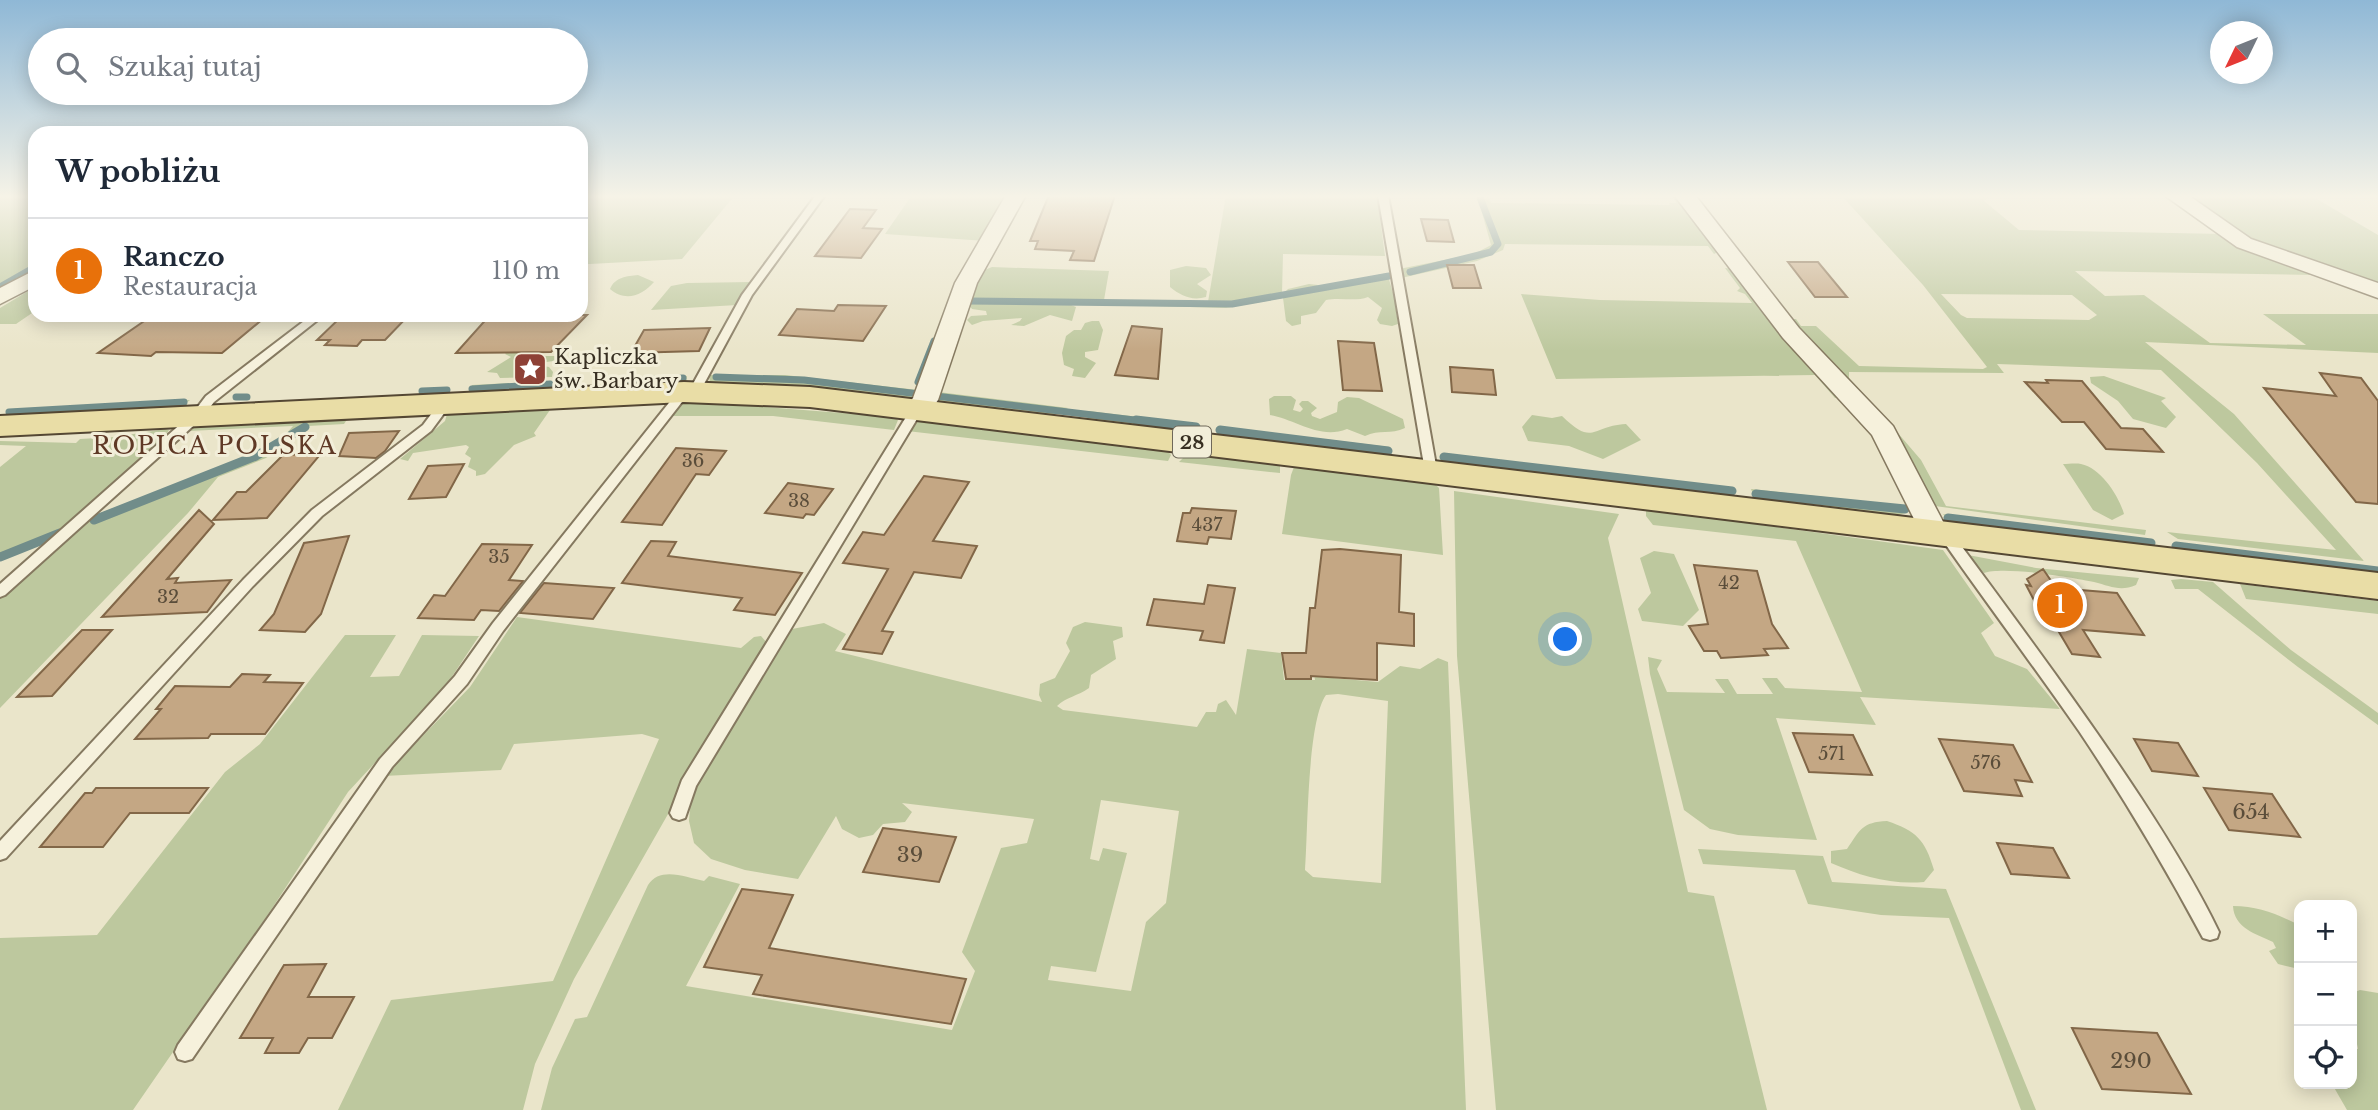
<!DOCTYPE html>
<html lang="pl">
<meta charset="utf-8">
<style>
:root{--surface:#fff;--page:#f6f6f7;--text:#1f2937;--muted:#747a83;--line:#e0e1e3;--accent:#8e4136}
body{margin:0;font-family:"Libre Baskerville",serif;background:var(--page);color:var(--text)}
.controls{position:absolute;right:21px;bottom:21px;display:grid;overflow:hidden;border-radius:14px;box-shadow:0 4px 18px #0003}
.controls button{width:63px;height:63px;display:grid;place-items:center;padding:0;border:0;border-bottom:2px solid var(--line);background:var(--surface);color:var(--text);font:35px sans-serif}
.compass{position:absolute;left:2210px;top:21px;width:63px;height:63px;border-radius:50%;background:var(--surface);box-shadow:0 4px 18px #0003;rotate:227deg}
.you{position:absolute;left:1566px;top:640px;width:24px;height:24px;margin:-18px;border:5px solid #fff;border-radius:50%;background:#1a73e8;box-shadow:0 0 0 10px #1a73e833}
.badge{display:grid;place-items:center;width:46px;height:46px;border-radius:50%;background:var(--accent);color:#fff;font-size:23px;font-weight:700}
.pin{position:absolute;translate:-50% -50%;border:4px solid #fff;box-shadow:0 2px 7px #0006}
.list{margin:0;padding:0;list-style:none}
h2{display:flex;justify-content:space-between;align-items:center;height:91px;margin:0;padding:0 28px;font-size:30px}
h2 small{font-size:23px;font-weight:400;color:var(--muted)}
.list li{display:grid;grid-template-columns:46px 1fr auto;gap:21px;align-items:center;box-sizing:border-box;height:105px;padding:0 28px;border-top:2px solid var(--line)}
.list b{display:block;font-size:26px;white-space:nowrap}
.list p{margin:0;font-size:23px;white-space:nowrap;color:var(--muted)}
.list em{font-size:23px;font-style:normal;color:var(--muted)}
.icon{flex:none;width:38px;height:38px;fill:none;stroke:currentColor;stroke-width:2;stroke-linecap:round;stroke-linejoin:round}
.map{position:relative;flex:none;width:2378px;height:1110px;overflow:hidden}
.search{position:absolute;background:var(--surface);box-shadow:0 4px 18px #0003;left:28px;top:28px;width:560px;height:77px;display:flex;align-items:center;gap:18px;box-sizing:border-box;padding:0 24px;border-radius:38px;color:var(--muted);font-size:26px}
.panel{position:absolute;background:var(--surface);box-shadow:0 4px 18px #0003;left:28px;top:126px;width:560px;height:196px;border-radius:21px}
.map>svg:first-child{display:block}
.green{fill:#bdc89e;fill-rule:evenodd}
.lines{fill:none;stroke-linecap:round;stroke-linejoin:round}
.stream-far1{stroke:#718d8a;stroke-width:7}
.stream{stroke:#718d8a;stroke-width:9}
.building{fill:#c4a784;stroke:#826748;stroke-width:2}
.lane-casing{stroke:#857960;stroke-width:4}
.street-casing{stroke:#857960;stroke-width:3}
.primary-casing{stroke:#544733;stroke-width:4}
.lane{fill:#f6f1dc;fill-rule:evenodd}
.street{fill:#f6f1dc;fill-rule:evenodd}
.primary{fill:#e9dda6;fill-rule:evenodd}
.labels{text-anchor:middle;stroke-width:6;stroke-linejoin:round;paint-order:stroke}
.number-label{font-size:18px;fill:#5a4d3a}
.shield{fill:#f2eed9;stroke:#6f6859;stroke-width:2}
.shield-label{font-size:19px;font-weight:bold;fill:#372f22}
.poi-label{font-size:21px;fill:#372f22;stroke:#f2eed9;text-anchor:start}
.near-number-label{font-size:21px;fill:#5a4d3a}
.quarter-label{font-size:24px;letter-spacing:2px;fill:#5f3926;stroke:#f2eed9}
</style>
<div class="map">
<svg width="2378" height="1110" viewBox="0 0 2378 1110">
<rect width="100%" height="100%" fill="#eae5ca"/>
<path class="green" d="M0 195H35V271L0 292Z
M581 195H735L682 259 590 264H581Z
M912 195H1011L986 241 885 234Z
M1226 195H1377L1385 256 1283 254 1282 293H1291L1286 291 1288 289 1309 284 1318 285 1316 288 1387 273 1394 296 1398 324 1392 326 1380 324 1377 320 1382 308 1368 297C1355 302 1341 297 1326 300L1316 313 1301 316V324L1292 326 1286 321 1283 298 1226 308 965 301 982 271 992 267 1109 271 1104 300 1208 302Z
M1477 195H1487L1491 203 1670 205 1669 203H1676L1672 195H1675L1718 252 1714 254 1708 246 1505 244 1503 250 1477 261 1401 278 1399 269 1474 254 1491 245Z
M1841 195H1999L1983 200 2019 230 2223 234 2378 297 2314 275 2075 271 2105 296 2144 295 2210 343 2306 345 2263 314H2378V353L2145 342 2234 414 2364 561 2178 539 2167 532 2336 550 2257 463 2161 370 1997 364 2004 373 1849 372V378L1879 411 1871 409 1788 319H1796L1801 326H1816L1859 366 1983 369 1987 367 1923 285ZM1941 294 2072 295 2097 315 2089 320 1967 318 1961 315Z
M2180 195H2310L2378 235V289L2257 245Z
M1186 266 1206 268 1211 275 1197 284 1207 291 1206 297C1192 301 1181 296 1170 287V270Z
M1725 268 1733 269 1845 397 1835 398 1815 375 1556 379 1521 294 1600 300 1752 303 1745 294 1737 291 1740 288Z
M638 275 654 282C642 296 625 302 610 289 615 277 627 276 638 275Z
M752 282 737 305 651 310 671 286 687 283Z
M35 287V311L16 324H0V308Z
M972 302 1071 305 1076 307 1072 321 1050 315 1024 326 1011 325 1020 321 1022 318 983 321 972 325 967 320 971 316 987 315 986 311 972 309 969 305Z
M1092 321H1099L1103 330 1098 350 1085 352V357L1096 363 1085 378 1072 376 1074 369 1064 365 1062 353 1066 336 1074 330H1081L1085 323Z
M515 343 531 350 529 356H566L569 359 531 364 549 367 553 372 552 377 500 378 497 373 487 372 511 357 505 354Z
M709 375H785L918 390 913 398 796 386 710 383Z
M687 376 686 382 609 386 606 383 609 379Z
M2104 376 2166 398 2161 401 2176 417 2166 428 2133 419 2118 401 2091 383 2090 377Z
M550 381 547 390 468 394 472 385Z
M938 392 1068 408 1052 416 937 402Z
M1274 396H1291L1296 400 1293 410 1300 412 1303 409 1299 404 1302 401H1308L1317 408 1311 413 1312 416 1320 419 1337 412 1338 402 1347 397 1359 398 1403 419 1405 428C1391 435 1379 429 1365 436L1347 429C1319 440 1295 419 1270 415L1269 399Z
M190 400 180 408 5 416 12 409Z
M690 401 893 417 898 420 894 430 773 416H670L679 405Z
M548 406 550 410 534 433 536 436 514 445 485 474 476 476V471L468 467 471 458 465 454 469 447 466 445C448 448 431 450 413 453L408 461 400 459 445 421 447 414 451 411Z
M1089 411 1197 424 1194 433 1090 421 1087 417Z
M1532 415 1552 418 1562 416C1594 447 1591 426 1626 424L1641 440 1603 459 1569 446 1528 441 1522 427Z
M348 418 344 424 308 426 266 458 218 477 188 513 0 708V598L90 517 257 453 280 441 293 426 188 431 195 425Z
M1885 418 1921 460 1946 506 2146 530 2145 535 1935 506 1909 458 1882 422Z
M921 419 1165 448 1171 455 1168 461 907 431Z
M1221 427 1390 447 1389 456 1216 435Z
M165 429 169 430 163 440 45 546 41 544 0 561V467L26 446 0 445V441L76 443 80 439 115 437Z
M1189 452 1275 462 1280 465V473L1179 462Z
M2063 464C2068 464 2076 463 2081 464 2101 468 2119 496 2124 514L2112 520 2093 510Z
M1300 465 1432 481 1439 488 1443 555 1282 534 1291 475 1294 467Z
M1583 475 1730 487 1733 497 1665 490Z
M1751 489 1909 506 1905 513 1893 517 1755 499Z
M1454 491 1619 514 1608 538 1688 892 1714 896 1767 1110H1496L1457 656Z
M1646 509 1943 550 1994 623 1981 633 1995 656 2027 669 2060 709 1860 697 1876 725 1776 718 1817 840 1738 835 1710 829 1684 810 1650 674 1648 657 1662 660 1657 669 1667 692 1725 693 1715 679H1728L1737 694H1773L1762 678H1777L1785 688 1862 692 1796 541 1653 525 1646 516Z
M1943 514 2146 540 2150 549 1952 524Z
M1654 551 1674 554 1699 610 1683 626 1642 621 1638 609 1651 593 1640 558Z
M1968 555 2036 568 2139 578 2136 585C2120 592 2110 586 2094 582 2071 577 2003 566 1984 573Z
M2181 579 2213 582 2291 650 2378 713V725L2298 667 2198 589H2175L2171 580Z
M2240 584 2378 601V614L2246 599Z
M517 617 741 648 754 637 761 636 769 645 745 679 574 979 535 1064 523 1110H338L391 1000 553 981 659 739 642 734 514 744 501 770 384 776 470 687Z
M1085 622 1122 627 1123 637 1113 641 1116 659 1091 675 1089 688C1078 696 1066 697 1057 706L1063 710 1197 727 1206 712H1216L1218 704 1226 700 1236 715 1247 649 1281 653 1284 680H1315L1312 663H1329L1333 678 1378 682 1400 666 1420 669 1438 658 1448 662 1466 1110H541L552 1068 575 1019 587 1017 648 885C660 866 685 877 704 881L709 876 740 884 686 986 952 1030 975 971 962 952 1001 848 1027 843 1034 819 902 803 912 812 905 822 883 824 873 835 859 838 842 829 836 816 798 879 745 870 711 859 694 843 689 821 691 796 725 730 792 629 824 623 846 634 835 651 1042 702 1039 695 1040 684 1055 678 1070 651 1066 643 1073 627ZM1338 694 1388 701 1381 883 1313 877 1305 870C1308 832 1307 722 1326 695ZM1101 800 1179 811 1166 903 1146 922 1131 991 1048 980 1051 966 1096 972 1127 853 1103 848 1099 861 1090 859Z
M345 635H396L370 677 399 676 422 635 479 636 445 687 348 792 271 910 133 1110H0V938L97 935 225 772 260 744Z
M1887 821C1916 831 1925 839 1934 870L1924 882C1890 885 1861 876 1831 863V851L1847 849C1860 830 1862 822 1887 821Z
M1698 849 1823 856 1832 882 1946 889 2036 1110H2021L1949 918 1881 915 1808 904 1795 870 1703 864Z
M2233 906C2258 906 2277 914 2299 925V969L2278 964 2269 951 2276 948 2273 942C2256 934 2234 928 2233 906Z
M2360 990 2378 993V1110H2347L2332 1084H2352V1048L2358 1049 2352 1019V993Z"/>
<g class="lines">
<path class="stream-far1" d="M1410 272 1491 252 1498 244 1479 195
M0 287 35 267
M969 301 1232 304 1389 276
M716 377 804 380 1151 422
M609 381 683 378
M918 382 934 341
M472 389 550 384
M422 391 447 390
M236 397H247
M9 412 184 402"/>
<path class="stream" d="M1136 420 1196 427
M1220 430 1388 451
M1444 457 1732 491
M1756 494 1905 509
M1948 518 2151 543
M94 520 256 456 305 427
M2176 546 2378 571
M0 557 60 533"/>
</g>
<path class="building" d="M1049 195H1115L1094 261 1070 260 1074 251 1035 249 1038 241H1030Z
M850 209 876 210 863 228 882 229 861 258 815 256Z
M1421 219 1448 220 1454 242 1427 241Z
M1788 262H1818L1847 297H1815Z
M1447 265H1474L1481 288H1453Z
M838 305 886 306 863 341 779 335 797 309 834 311Z
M153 315H217L264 318 222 353 156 352 151 356 98 353Z
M343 315H409L385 340H362L357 346 325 345 330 340H317Z
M490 315H587L551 352 456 353Z
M1132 326 1162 329 1158 379 1115 375Z
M710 328 699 351 631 353 644 330Z
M1338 341 1374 343 1382 391 1343 390Z
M1450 367 1493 370 1496 395 1452 392Z
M2320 373 2361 378 2378 401V504L2356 502 2264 388 2336 396Z
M2046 380 2082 381 2121 428 2143 429 2163 452 2106 449 2084 422H2062L2025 382 2048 383Z
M399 431 385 451 376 458 339 456 349 433Z
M676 448 726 451 709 475 696 474 662 525 622 522Z
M284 454 319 456 267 518 213 520 237 492H246Z
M464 464 446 497 409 499 428 466Z
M924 476 969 482 933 541 977 546 961 578 914 572 882 631 893 632 882 654 843 649 888 569 843 563 863 532 884 535Z
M788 483 833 489 814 515 806 514 803 518 765 513Z
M1192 508 1236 511 1231 539 1209 537 1207 544 1177 541 1183 513H1190Z
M199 510 214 524 167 579 178 578 175 583 231 580 207 612 102 617Z
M349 536 321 614 305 632 260 630 274 614 304 543Z
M651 541 676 542 668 556 802 573 775 615 734 610 742 598 622 583Z
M482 544 532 545 509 580 523 581 499 611 481 610 474 620 418 618 434 595 445 596Z
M1340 549 1401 555 1399 612 1414 614V646L1377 643V680L1311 676V679H1286L1282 653H1306L1310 608H1315L1322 550Z
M1694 565 1757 571 1772 624 1788 648 1764 649 1768 655 1721 658 1717 651H1704L1689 626 1708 624Z
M2043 569 2056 588 2117 593 2144 635 2083 630 2100 657 2072 654 2056 627H2048L2026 585 2031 586 2027 579Z
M544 583 614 588 593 619 520 613Z
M1208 585 1235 588 1224 643 1200 640 1203 631 1147 625 1154 599 1204 604Z
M82 630H112L52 696 17 697Z
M242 674 270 675 264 682 303 683 265 734H211L208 738 135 739 161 709H156L175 686 230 687Z
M1793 733 1853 735 1872 775 1809 772Z
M1939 739 2013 745 2032 782 2015 780 2022 796 1964 791Z
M2134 739 2178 743 2198 776 2152 771Z
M96 788H208L189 813H130L103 847H40L85 793H92Z
M2204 788 2272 794 2300 837 2229 830Z
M883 828 956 837 939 882 863 872Z
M1997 843 2053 848 2069 878 2011 874Z
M742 889 793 895 769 948 966 979 951 1024 753 994 762 975 704 967Z
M326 964 308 997H354L332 1038H308L299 1053H265L273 1038H240L284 965Z
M2072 1028 2157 1033 2191 1094 2102 1089Z"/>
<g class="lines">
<g class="lane-casing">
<path id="lane" d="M816 195H825L752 295 698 395 689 393 503 631 467 684 392 767 192 1059 185 1061 178 1059 175 1052 178 1045 380 759 455 676 493 623 680 389 689 391 742 295Z
M1378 195H1388L1437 471 1431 475 1425 471Z
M312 315H324L214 402 201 419 5 595 0 597V584L193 413 206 396Z
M445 400 451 404 431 431 322 516 253 586 6 858 0 860V841L243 580 312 510 423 425 441 401Z
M917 405 923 409 696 786 685 818 679 820 673 818 670 813 682 780 911 409Z
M1946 531 1951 532C2016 620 2081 707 2141 798 2169 841 2197 886 2219 932L2217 938 2210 940 2203 938C2165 867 2124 798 2079 731 2033 665 1985 601 1939 535Z"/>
</g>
<g class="street-casing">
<path id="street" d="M1006 195H1026L977 283 938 400C929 412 923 418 908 414L904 409 913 398 955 283Z
M1674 195H1695L1799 328 1893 426 1949 533 1944 539 1934 542 1924 539 1872 435 1783 338Z
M2164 195H2188L2251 239 2378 283V298L2237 247Z
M35 270V286L0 304V288Z"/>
</g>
<g class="primary-casing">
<path id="primary" d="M684 382 810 387 2378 573V599L810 407 684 402 0 436V416Z"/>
</g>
<use href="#lane" class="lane"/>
<use href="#street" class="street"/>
<use href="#primary" class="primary"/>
</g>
<linearGradient id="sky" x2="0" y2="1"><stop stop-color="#8fb8d6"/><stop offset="0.56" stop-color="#f6f3e7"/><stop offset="1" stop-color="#f6f3e7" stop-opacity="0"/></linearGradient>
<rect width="2378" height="351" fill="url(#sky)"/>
<defs>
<g id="sight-square" transform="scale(1.75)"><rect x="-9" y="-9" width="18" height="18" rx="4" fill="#8e4136" stroke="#f2eed9"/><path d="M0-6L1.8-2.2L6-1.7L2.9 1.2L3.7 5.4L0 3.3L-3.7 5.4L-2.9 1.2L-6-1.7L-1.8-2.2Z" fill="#fff"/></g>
</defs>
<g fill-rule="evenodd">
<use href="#sight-square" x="530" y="369"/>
</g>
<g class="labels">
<g class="number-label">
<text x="693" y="467">36</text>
<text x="799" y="507">38</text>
<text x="1207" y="531">437</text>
<text x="499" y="563">35</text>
<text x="1729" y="589">42</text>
<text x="168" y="603">32</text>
<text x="1832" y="760">571</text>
<text x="1986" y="769">576</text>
</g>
<rect class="shield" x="1173" y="426.5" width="38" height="31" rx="5"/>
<g class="shield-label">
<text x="1192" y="449">28</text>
</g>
<g class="poi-label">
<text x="554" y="364">Kapliczka<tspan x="554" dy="24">św. Barbary</tspan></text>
</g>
<g class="near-number-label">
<text x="2251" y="819">654</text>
<text x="910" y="862">39</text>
<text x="2131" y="1068">290</text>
</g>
<g class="quarter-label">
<text x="215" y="454">ROPICA POLSKA</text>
</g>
</g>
</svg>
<div class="controls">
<button>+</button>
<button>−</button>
<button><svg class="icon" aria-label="locate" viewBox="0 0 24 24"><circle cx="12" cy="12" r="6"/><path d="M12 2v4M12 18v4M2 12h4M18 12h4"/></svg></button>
</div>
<svg class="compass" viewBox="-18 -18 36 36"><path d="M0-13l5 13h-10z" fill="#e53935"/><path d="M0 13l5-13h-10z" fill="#747a83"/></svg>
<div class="you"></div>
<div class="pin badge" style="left:2060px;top:605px;background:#e8710a">1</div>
<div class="search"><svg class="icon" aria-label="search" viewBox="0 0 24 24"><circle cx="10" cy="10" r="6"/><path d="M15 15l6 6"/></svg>Szukaj tutaj</div>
<section class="panel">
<h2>W pobliżu<small></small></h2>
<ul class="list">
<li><span class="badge" style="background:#e8710a">1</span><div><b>Ranczo</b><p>Restauracja</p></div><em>110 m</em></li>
</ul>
</section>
</div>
